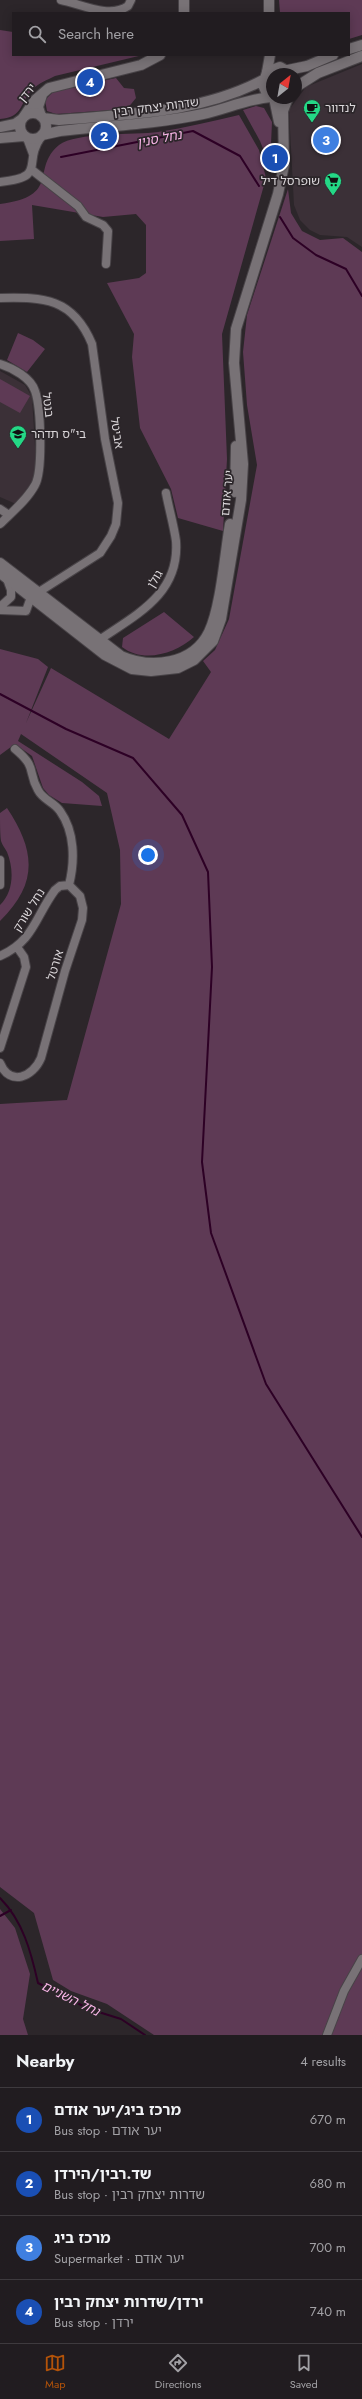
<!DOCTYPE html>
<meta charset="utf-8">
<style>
:root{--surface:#211c20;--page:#2d292d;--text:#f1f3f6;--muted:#a2a1a5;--line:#3e3a3e;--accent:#b45309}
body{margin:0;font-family:Jost,"Noto Sans Hebrew",sans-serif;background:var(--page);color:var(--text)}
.compass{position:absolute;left:266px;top:68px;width:36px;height:36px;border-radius:50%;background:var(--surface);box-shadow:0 2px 10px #0003;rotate:31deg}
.you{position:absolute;left:148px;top:855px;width:14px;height:14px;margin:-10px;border:3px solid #fff;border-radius:50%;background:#1a73e8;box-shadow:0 0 0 6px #1a73e833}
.badge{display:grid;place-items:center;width:26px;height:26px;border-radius:50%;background:var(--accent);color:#fff;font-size:13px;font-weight:700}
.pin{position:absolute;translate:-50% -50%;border:2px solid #fff;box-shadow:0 1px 4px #0006}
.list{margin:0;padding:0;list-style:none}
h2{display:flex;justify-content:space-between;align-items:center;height:52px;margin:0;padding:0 16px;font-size:17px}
h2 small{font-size:13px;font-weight:400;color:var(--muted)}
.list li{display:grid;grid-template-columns:26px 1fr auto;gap:12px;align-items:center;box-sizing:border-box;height:64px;padding:0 16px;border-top:1px solid var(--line)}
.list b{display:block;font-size:15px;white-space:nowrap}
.list p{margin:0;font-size:13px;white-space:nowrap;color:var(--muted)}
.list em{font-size:13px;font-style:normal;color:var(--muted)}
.icon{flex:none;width:22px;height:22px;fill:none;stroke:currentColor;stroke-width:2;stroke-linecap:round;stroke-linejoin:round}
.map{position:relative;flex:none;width:362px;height:2035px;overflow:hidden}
.search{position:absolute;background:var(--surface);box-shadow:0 2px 10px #0003;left:12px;right:12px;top:12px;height:44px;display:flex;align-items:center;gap:10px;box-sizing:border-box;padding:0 14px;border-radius:0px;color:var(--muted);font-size:15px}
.sheet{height:308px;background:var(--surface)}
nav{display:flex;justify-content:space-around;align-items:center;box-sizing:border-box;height:56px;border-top:1px solid var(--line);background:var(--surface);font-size:11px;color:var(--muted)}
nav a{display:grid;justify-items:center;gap:2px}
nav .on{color:var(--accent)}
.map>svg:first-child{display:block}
.built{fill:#3b3037}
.green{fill:#5e3a55}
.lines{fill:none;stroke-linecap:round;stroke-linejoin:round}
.stream{stroke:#2d0025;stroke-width:2}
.minor-casing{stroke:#484347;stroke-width:10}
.tertiary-casing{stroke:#484347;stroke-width:12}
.secondary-casing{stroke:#484347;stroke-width:12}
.minor{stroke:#787276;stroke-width:8}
.tertiary{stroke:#787276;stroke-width:10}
.secondary{stroke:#787276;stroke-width:10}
.labels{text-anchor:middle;stroke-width:3.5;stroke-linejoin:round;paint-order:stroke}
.street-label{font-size:12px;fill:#dbd7da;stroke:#2c262a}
.poi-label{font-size:12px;fill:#dbd7da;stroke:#2c262a;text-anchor:start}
.water-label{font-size:13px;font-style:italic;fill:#fab6e8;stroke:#2c262a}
</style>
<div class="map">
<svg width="362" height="2035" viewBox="0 0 362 2035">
<rect width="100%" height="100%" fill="#2c262a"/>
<path class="built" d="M362 64V247L347 237 320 235 310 230 300 220 294 205 289 110 306 87Z
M0 371 25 385 32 397 36 462 34 477 23 497 16 504 0 497Z"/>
<path class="green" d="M279 0H362V35L349 39V13H280Z
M0 30 13 32V55H143L55 76C47 80 39 83 33 89 19 103 24 117 0 119Z
M116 78 124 88 134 89 136 98 127 109 56 114 47 111 45 100 54 91Z
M256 106 264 108 272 122 270 166 260 141 243 110Z
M239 115 259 150 266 178 222 334 227 459 223 531 178 518 171 489 140 428 132 357 134 334 107 283 139 278 146 273V225L136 214 103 217 32 205 34 239 0 241V204C62 196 30 169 59 145 76 132 135 135 158 132 185 128 212 121 239 115Z
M288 189 291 213 302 231 320 240 343 238 362 252V2035H154L107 2004 71 1991 53 1980 34 1913 0 1887V1104L67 1100 121 904 120 850 107 793 21 734 18 741 82 782 99 796 102 806 62 803 49 795 43 788 32 756 15 744 0 755V649L38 659 48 667 26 723 51 668 169 739 211 672 203 661 215 650 229 619 257 465 247 405 243 352 247 315Z
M18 333 33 340 45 349 27 372 7 360Z
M0 379 30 396 20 413 0 402Z
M164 612 194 637C176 653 144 664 122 647L123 638Z
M7 808C35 850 39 883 0 921V905C14 892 14 869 7 852 5 848 2 845 1 841 0 834 0 821 0 813Z
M0 1909 15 1928 30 1974 23 2019 28 2035H0Z"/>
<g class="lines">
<path class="stream" d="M61 157 193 131 240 156 259 186
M280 217 293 238 316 255 346 269 362 296
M0 694 66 729 133 758 182 815 208 872 212 967 202 1162 211 1233 266 1384 362 1537
M0 1898C23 1921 31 1952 38 1983L89 2009 121 2019 145 2035
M0 1916 11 1910"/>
<g class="minor-casing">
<path id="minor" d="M61 0C81 4 109 19 128 6L131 0
M27 138 33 154
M32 170 78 206 86 217 103 225 108 231 106 264
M0 182C48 177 22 164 41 137
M0 298C44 297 73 298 92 344L105 439 118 503 116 524 111 536 100 553 31 597 26 611 0 610
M0 364C13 368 31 378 35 391 41 408 43 471 35 485 27 500 12 512 0 524
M0 509 9 515
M0 607 11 597V590L7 579
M95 643C133 616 180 596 176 541 174 526 169 509 166 493
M15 749C38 768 27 771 38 790 43 800 54 802 60 811 75 832 75 861 69 885
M0 860V885
M0 956C34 941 35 917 55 890L60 886 69 885
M0 1048 26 967 24 957 17 947
M0 1063C10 1087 33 1077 41 1058L65 971 82 920 83 908 80 896 69 885
M327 2035 344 1991 362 1959"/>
</g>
<g class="tertiary-casing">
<path id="tertiary" d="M269 0V13
M184 13V0
M267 72 270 55
M274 98 279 122
M25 115 35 100 49 88 141 65 160 55
M41 116 38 107 42 95
M235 492 236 446
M0 563 121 656C151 669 193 665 209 632 221 607 225 553 230 524
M0 573 105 655 132 669 151 671 178 668 194 660 213 641 221 619 241 500 243 464 234 363 236 329 278 194 284 165 283 111 288 98"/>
</g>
<g class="secondary-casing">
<path id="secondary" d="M349 49 362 45
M288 70 307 66 333 55
M296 87 318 73 362 56
M272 97 267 94 263 85 267 72 280 67 292 74
M275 98H283
M20 126a13 13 0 1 1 26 0a13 13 0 1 1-26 0Z
M43 118 59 120C128 114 201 113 263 80
M0 127 15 124 22 119
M42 135 60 131C107 126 156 124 203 114 226 109 247 99 271 97
M0 138 24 136"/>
</g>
<use href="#minor" class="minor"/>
<use href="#tertiary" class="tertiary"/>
<use href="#secondary" class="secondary"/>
</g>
<defs>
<g id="cafe-pin" transform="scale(0.9)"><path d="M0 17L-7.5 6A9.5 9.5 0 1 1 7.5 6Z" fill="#24d886" stroke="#2c262a"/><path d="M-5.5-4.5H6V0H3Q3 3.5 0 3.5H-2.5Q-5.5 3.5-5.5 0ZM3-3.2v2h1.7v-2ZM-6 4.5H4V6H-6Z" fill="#111"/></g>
<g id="supermarket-pin" transform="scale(0.9)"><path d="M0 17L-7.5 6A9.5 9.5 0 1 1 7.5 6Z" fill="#24d886" stroke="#2c262a"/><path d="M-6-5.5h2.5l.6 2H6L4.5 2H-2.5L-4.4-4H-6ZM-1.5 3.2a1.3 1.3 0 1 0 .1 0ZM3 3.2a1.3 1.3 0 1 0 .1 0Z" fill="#111"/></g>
<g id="school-pin" transform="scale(0.9)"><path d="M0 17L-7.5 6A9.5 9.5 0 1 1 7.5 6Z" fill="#24d886" stroke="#2c262a"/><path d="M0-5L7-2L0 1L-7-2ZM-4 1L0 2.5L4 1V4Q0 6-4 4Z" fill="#111"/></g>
</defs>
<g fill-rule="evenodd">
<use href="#cafe-pin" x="312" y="108"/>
<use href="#supermarket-pin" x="333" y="181"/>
<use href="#school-pin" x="18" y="434"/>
</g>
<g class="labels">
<g class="street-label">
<text transform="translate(27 93) rotate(-50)" y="4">ירדן</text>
<text transform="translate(156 107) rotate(-7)" y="4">שדרות יצחק רבין</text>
<text transform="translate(48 405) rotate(83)" y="4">בנטל</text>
<text transform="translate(117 433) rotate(81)" y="4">אביטל</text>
<text transform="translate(227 493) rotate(-85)" y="4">יער אודם</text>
<text transform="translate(155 579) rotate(-58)" y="4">גולן</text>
<text transform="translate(29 910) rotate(-58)" y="4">נחל שורק</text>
<text transform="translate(55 965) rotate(-73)" y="4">אורטל</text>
</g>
<g class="poi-label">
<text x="325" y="112">לנדוור</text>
<text x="320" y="185" text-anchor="end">שופרסל דיל</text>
<text x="31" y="438">בי"ס תדהר</text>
</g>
<g class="water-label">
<text transform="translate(159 138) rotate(-11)" y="5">נחל סנין</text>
<text transform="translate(71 1998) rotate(26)" y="5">נחל השניים</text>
</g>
</g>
</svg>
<svg class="compass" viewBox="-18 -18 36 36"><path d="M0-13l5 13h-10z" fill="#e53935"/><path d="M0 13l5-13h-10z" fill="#a2a1a5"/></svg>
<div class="you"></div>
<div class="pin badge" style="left:275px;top:158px;background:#1a4fb4">1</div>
<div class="pin badge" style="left:104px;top:136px;background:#1a4fb4">2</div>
<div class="pin badge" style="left:326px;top:140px;background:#3f7fe0">3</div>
<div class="pin badge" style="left:90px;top:82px;background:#1a4fb4">4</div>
<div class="search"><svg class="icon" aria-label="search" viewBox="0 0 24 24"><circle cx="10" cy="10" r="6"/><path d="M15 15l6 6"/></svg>Search here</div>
</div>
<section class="sheet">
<h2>Nearby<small>4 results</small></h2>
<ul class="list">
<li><span class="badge" style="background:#1a4fb4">1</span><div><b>מרכז ביג/יער אודם</b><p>Bus stop · יער אודם</p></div><em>670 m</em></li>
<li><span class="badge" style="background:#1a4fb4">2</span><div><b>שד.רבין/הירדן</b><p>Bus stop · שדרות יצחק רבין</p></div><em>680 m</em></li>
<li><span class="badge" style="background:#3f7fe0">3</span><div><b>מרכז ביג</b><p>Supermarket · יער אודם</p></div><em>700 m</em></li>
<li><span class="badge" style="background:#1a4fb4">4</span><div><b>ירדן/שדרות יצחק רבין</b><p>Bus stop · ירדן</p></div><em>740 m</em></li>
</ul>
</section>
<nav>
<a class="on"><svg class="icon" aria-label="map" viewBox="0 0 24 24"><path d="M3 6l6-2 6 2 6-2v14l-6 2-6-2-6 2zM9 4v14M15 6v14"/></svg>Map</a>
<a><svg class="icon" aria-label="directions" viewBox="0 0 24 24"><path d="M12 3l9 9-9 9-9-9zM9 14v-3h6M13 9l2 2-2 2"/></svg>Directions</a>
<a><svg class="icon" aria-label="saved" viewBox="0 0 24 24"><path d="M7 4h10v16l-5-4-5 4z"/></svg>Saved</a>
</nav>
